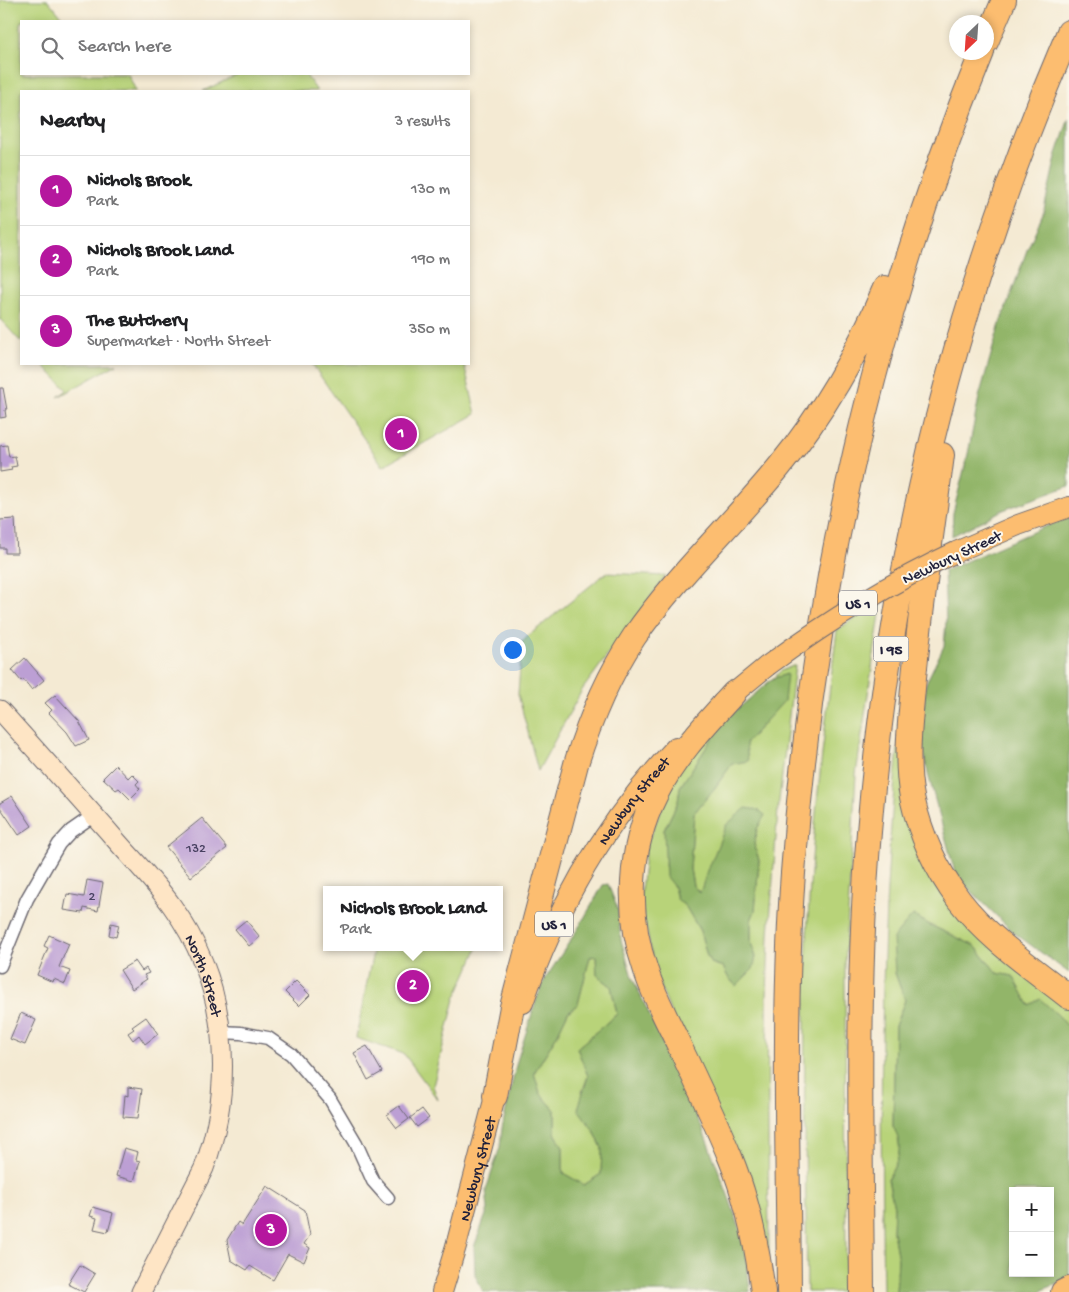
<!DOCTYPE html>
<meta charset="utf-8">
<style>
:root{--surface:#fff;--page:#f6f6f6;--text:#202124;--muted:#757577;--line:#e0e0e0;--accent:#b5179e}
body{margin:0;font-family:"Gochi Hand",sans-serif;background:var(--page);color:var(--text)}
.controls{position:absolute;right:15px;bottom:15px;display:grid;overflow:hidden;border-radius:0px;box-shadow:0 2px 8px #0003}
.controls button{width:45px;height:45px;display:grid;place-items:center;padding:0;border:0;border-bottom:1px solid var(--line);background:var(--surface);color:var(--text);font:25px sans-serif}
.compass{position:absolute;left:949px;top:15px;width:45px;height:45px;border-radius:50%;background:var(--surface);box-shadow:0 2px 8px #0003;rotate:205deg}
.you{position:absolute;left:512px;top:649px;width:18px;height:18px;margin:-12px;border:4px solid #fff;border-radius:50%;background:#1a73e8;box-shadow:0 0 0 8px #1a73e833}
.badge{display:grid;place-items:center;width:32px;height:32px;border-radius:50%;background:var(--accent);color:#fff;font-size:16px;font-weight:700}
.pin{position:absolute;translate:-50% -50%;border:2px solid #fff;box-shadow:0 1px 5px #0006}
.popup{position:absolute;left:323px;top:886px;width:180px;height:65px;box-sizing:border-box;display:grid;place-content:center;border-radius:0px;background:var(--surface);filter:drop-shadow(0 1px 4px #0005);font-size:16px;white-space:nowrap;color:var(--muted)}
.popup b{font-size:19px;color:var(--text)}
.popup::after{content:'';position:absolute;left:50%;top:100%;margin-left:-10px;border:10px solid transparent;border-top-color:var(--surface)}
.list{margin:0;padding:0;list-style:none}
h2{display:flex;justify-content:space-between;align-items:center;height:65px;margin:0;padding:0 20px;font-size:21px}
h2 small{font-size:16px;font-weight:400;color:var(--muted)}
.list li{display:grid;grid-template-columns:32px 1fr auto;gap:15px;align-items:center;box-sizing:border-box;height:70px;padding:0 20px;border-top:1px solid var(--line)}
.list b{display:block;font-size:19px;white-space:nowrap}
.list p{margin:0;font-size:16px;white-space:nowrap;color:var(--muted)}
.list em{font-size:16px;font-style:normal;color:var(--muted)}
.icon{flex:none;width:28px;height:28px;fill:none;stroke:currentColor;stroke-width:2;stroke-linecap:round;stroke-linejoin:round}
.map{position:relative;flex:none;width:1069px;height:1292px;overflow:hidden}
.search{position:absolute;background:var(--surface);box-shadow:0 2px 8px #0003;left:20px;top:20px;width:450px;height:55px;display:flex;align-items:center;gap:12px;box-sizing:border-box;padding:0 18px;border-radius:0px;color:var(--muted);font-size:19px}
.panel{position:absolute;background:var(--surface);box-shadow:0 2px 8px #0003;left:20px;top:90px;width:450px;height:275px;border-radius:0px}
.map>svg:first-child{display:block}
.green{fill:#b8d379;stroke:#6d7a5a}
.forest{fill:#92b569;stroke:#5a6c52;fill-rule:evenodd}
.building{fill:#bc9fd4}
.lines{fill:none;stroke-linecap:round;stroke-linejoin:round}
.street-casing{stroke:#6c6870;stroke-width:15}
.secondary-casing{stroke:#6c6870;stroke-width:21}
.primary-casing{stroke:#6c6870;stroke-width:22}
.highway-casing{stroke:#6c6870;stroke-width:26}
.street{stroke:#fff;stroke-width:12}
.secondary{stroke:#fee5c5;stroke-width:19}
.primary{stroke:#fcbd6f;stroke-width:20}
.highway{stroke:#fcbd6f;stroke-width:24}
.primary-bridge-casing{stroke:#6c6870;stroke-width:22;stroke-linecap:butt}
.primary-bridge{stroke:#fcbd6f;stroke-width:20}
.labels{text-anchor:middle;stroke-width:4;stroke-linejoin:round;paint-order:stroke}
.number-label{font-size:14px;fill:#484161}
.shield{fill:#fbf7ec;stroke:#636270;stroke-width:1}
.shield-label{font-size:15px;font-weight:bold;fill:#22223b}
.street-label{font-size:16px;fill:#22223b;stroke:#fbf7ec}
</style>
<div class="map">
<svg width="1069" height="1292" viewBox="0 0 1069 1292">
<rect width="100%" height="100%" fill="#fbf7ec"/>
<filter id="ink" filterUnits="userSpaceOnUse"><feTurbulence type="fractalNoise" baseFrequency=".02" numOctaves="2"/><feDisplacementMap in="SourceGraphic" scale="10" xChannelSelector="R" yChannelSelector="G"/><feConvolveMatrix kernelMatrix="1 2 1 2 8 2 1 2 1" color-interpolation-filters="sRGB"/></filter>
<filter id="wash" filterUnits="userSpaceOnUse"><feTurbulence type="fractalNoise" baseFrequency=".0096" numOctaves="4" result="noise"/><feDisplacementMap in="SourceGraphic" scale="20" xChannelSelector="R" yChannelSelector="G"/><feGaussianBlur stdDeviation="1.12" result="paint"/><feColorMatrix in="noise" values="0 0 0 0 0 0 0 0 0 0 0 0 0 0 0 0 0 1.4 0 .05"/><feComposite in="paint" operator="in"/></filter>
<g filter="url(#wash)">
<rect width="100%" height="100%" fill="#f4ead3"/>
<path class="green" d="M0 0H48L65 21H21V74H128L136 91H21V342L0 319Z
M239 74H305L317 91H203Z
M42 364H117L58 397 67 390Z
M312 364H464L476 414 383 466Z
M606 573 666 576 582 690 538 771 518 694 522 641Z
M882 601 856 774 845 966 846 1292H807C806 1184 803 1076 806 968 809 854 823 742 837 630Z
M795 665 778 809 769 935 767 996 769 1258 657 978 640 900 646 846 678 770 724 721 680 787 678 802 664 830 666 849 665 866 674 887 677 899 686 907 700 931 707 956 711 963 723 967 728 977 736 986 743 978 756 957 751 943V920L755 911 759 860 754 844 757 829 712 861 705 878 701 893 693 886 690 869 694 813 714 789 745 743 763 725 787 674 772 679 781 671Z
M899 739 921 852 1069 1007V1028L1059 1016 1029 1005 1013 976 997 973 975 946 930 925 913 915 895 973 905 1000 895 1026 893 1126C905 1148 899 1158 888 1179L894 1207 893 1232 898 1260 896 1292H883C880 1108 879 922 899 739Z
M374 947H478L455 999 433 1086 438 1100 404 1054 356 1038Z
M596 956 597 975 611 986 617 1014 577 1048 588 1076 582 1092 594 1131 602 1148 601 1174 584 1185 563 1173V1147L555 1133V1110L540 1093 534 1073 557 1035 568 1012 578 1004 590 957Z"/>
<path class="forest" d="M1069 118V486L1003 510 952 536 953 513 968 454 979 397 998 330 1027 250 1043 214 1056 157Z
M1069 518V973L1013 932 956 876 928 774 921 737 926 683 944 646 946 622 944 571 1044 527Z
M787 674 784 701 746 743 748 761 732 764 714 789 694 813 690 869 693 886 700 893 705 878 726 825 746 808 758 810 765 815 757 829 754 844 759 860 755 911 751 920V943L756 957 753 969 736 986 728 977 723 967 711 963 707 956 700 931 686 907 677 899 674 887 666 877 664 830 678 802 680 787 724 721 772 679Z
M608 884 618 910 621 940 632 977 702 1128 728 1195 745 1243 750 1292H483L475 1275 474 1247 488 1209 486 1190 500 1147 502 1128 517 1061 537 998 544 981 579 927 603 885ZM596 956 597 975 611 986 617 1014 577 1048 588 1076 578 1109 594 1131 602 1148 601 1174 584 1185 563 1173V1147L555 1133V1110L540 1093 534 1073 557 1035 568 1012 578 1004 590 957Z
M913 915 930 925 975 946 997 973 1013 976 1029 1005 1040 999 1059 1016 1069 1028V1277L1039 1292H896L898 1260 893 1232 894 1207 888 1179C899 1158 904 1148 893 1126L895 1026 905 1000 895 973 893 938ZM1013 1191H1050V1273H1013Z"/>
<g id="blocks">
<path class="building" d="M0 388H3L7 410H5L6 417 0 418Z
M7 445 9 457 15 456 17 466 11 467 12 470 0 472V446Z
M15 519 17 553H5V548H0V520Z
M25 658 44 680 32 690 23 679 21 681 12 670Z
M55 695 79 721 89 740 76 746 67 732 49 713 52 710 45 703Z
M116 765 128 778 132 774 139 781 136 784 140 789 130 799 119 788 116 790 103 778Z
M12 796 32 826 19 835 0 807V803Z
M202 818 227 848 191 877 166 847Z
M87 880 103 883 98 911 84 908 83 913 64 910 67 894 84 897Z
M246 920 260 937 249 946 235 929Z
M111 923 119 925 116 937 109 935Z
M49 935 69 944 59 967 70 971 65 984 54 979 53 982 37 975 48 948 44 946Z
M135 961 142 971 146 968 149 973 144 975 147 979 132 989 120 970Z
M296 981 310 995 299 1006 285 992Z
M21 1013 36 1020 25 1045 10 1039Z
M146 1017 158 1034 145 1044 139 1035 133 1040 128 1033 134 1029 132 1027Z
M367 1046 382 1072 368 1080 354 1053Z
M128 1087 142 1089 138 1118 123 1117 125 1095 128 1096Z
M399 1106 409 1119 397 1128 387 1115Z
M422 1109 429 1118 417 1127 410 1118Z
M124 1148 138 1152 136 1160 140 1161 134 1181 116 1176Z
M267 1186 305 1210 310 1235 304 1244 310 1248 304 1262 288 1254 273 1280 250 1266 247 1270 231 1260 227 1240 238 1222 242 1225Z
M93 1207 113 1213 108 1232 94 1229 97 1218 90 1216Z
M80 1265 95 1274 84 1292 68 1284Z"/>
</g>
</g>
<g filter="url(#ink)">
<use href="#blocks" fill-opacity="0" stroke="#6c6870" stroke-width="1"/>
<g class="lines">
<g class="street-casing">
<path id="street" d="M0 966 27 899 46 866 59 844 71 831 94 815
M221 1032 241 1033 268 1038 291 1054 330 1099 356 1143 373 1181 388 1198"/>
</g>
<g class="secondary-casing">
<g id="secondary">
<path id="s1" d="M0 710C36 750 72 791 108 831 129 856 153 879 172 906 227 982 236 1081 204 1168L141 1292"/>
</g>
</g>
<g class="primary-casing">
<g id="primary">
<path d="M956 552 1018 525 1069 507"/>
<path d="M722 703 767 666"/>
<path id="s2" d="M523 1003C556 907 606 821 676 747"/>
<path id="s3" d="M442 1292 456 1246 499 1081"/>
</g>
</g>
<g class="highway-casing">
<path id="highway" d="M986 42 1004 0
M942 455C932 532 920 610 913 688 910 724 905 761 912 797 920 834 936 869 959 900 989 939 1031 967 1069 997
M734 693C705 725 675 756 656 794 628 849 626 914 646 971 654 996 667 1020 678 1043 696 1081 714 1118 730 1157 748 1201 757 1245 763 1292
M495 1096 512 1007 576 764C590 719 608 676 634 637 676 576 732 525 779 467 823 413 858 353 885 288
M789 1292C788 1152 783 1012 793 873 813 591 875 314 982 52
M862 1292C861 1139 856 985 869 832 891 556 960 286 1069 32
M1063 1292 1069 1289"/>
</g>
<use href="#street" class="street"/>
<use href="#secondary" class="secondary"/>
<use href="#primary" class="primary"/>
<use href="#highway" class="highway"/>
<g class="primary-bridge-casing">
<path id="primary-bridge" d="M767 666C827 622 889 583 956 552"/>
</g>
<use href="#primary-bridge" class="primary-bridge"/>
</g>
</g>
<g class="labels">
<g class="number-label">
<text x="196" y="852">132</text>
<text x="92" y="900">2</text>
</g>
<g class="shield">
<rect x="839" y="590.5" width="38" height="25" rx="4"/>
<rect x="873.5" y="636.5" width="35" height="25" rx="4"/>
<rect x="535" y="911.5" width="38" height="25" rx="4"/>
</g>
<g class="shield-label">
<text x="858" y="608">US 1</text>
<text x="891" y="654">I 95</text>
<text x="554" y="929">US 1</text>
</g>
<g class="street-label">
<text transform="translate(951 556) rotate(-25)" y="6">Newbury Street</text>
<text dy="6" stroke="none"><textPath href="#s2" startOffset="232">Newbury Street</textPath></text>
<text dy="6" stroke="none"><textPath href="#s1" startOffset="338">North Street</textPath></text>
<text dy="6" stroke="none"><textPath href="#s3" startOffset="128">Newbury Street</textPath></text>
</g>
</g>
</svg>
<div class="controls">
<button>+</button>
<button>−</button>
</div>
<svg class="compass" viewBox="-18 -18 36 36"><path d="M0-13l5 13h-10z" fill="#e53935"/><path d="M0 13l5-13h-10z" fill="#757577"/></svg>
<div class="you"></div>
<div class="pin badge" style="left:401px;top:434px">1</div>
<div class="pin badge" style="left:413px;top:986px">2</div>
<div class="popup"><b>Nichols Brook Land</b>Park</div>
<div class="pin badge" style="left:271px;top:1230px">3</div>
<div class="search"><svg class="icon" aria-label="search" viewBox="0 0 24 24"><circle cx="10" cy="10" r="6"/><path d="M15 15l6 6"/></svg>Search here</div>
<section class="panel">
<h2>Nearby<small>3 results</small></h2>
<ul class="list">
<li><span class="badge">1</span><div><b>Nichols Brook</b><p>Park</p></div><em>130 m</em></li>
<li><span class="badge">2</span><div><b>Nichols Brook Land</b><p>Park</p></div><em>190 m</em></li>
<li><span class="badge">3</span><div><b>The Butchery</b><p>Supermarket · North Street</p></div><em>350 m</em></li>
</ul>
</section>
</div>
